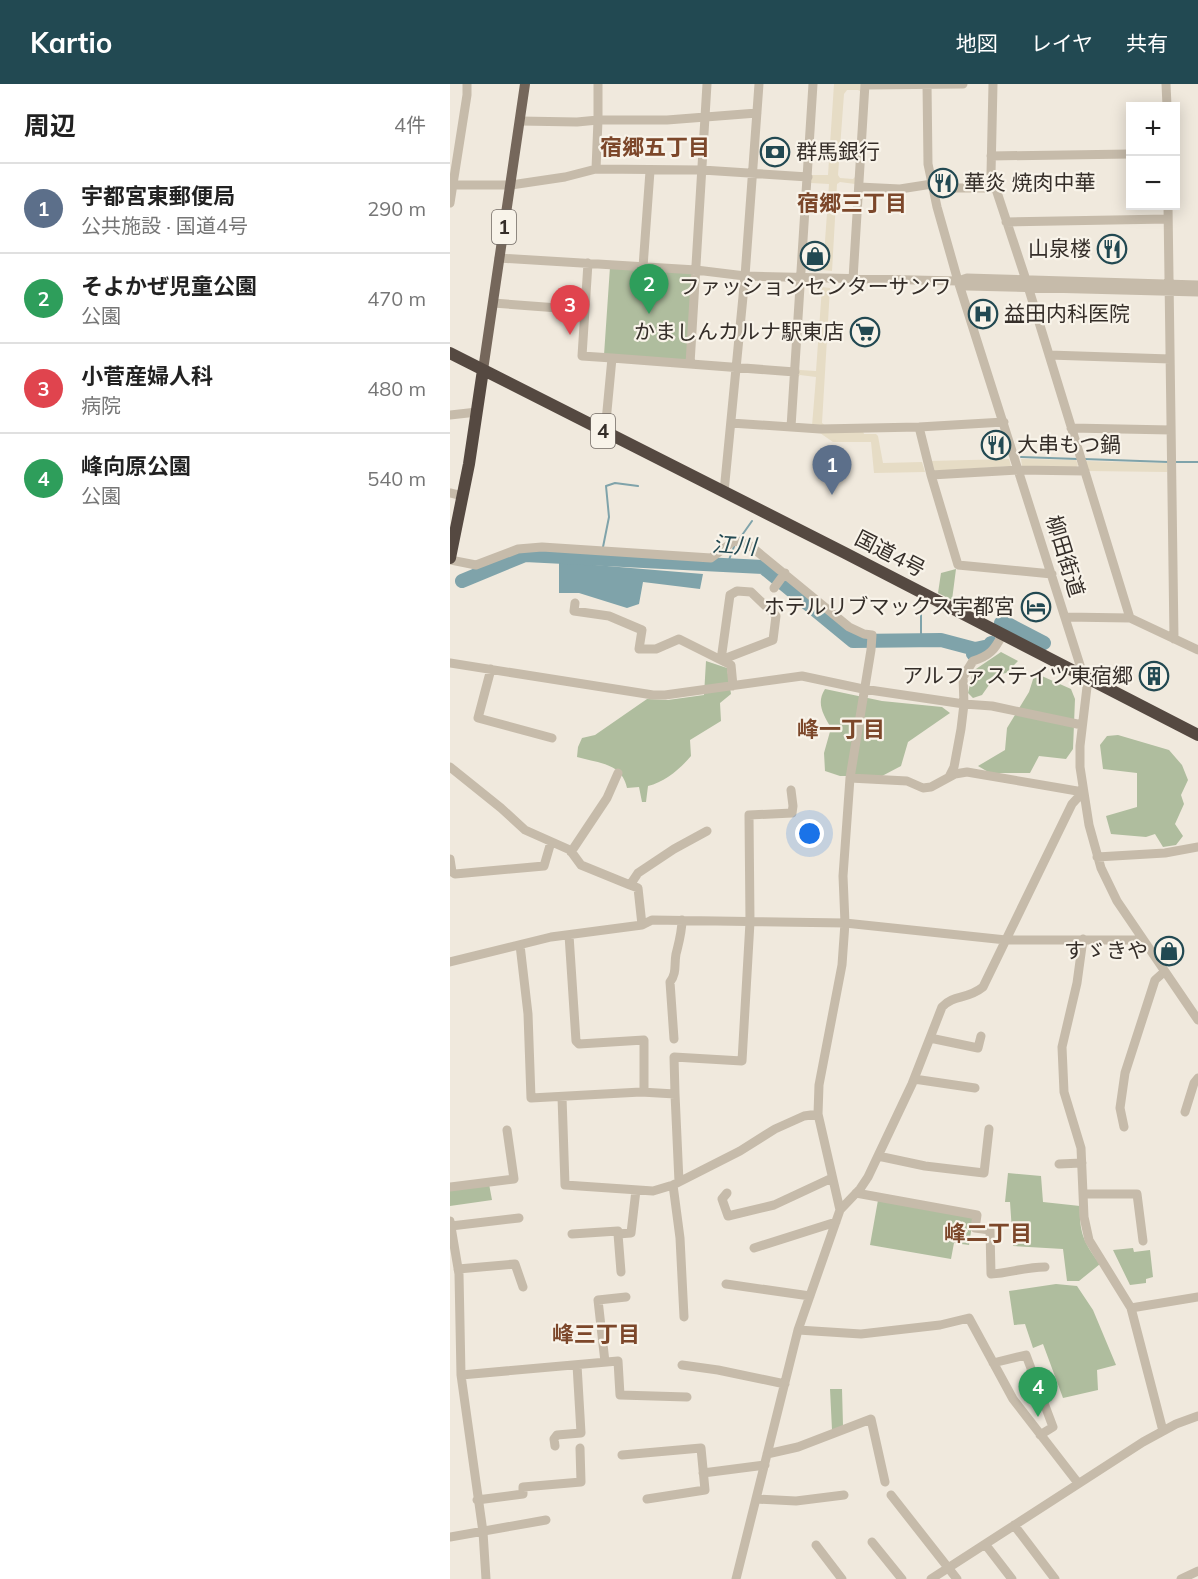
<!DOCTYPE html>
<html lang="ja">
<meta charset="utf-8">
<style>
:root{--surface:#fff;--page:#f6f6f6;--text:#222;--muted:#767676;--line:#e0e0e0;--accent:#224952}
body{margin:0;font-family:Mulish,"Noto Sans JP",sans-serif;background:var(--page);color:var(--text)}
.controls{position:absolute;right:18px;top:18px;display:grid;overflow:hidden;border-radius:0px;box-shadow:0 3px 15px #0003}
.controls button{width:54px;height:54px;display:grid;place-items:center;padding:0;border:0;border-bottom:2px solid var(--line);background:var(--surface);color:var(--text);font:30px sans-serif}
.you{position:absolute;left:360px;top:750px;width:21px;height:21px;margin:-15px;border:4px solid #fff;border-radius:50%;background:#1a73e8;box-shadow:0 0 0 9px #1a73e833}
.badge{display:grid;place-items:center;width:39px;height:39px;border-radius:50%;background:var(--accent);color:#fff;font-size:20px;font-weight:700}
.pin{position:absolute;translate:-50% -50px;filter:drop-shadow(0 2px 3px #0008)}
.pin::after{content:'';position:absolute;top:32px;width:21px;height:18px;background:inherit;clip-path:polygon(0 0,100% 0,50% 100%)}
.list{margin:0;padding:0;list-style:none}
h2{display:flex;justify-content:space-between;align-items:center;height:78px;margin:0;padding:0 24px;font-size:26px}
h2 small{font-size:20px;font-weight:400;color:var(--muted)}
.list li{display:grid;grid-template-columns:39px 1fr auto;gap:18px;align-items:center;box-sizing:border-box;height:90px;padding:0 24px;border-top:2px solid var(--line)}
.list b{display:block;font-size:22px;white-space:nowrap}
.list p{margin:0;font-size:20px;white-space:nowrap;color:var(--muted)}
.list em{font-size:20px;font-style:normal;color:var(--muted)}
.map{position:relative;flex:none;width:748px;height:1495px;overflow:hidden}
header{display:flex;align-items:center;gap:36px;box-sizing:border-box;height:84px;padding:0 30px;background:var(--accent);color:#fff}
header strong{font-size:28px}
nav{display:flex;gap:33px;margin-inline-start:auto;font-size:21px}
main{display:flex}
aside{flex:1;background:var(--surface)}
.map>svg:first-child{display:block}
.green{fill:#afbd9e}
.plaza{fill:#e6dcc5}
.water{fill:#7fa3aa}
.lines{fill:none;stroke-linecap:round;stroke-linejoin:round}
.stream{stroke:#7fa3aa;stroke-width:2}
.river{stroke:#7fa3aa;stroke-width:14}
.minor{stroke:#c6bbaa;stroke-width:9}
.major{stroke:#75675b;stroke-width:10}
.highway{stroke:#554941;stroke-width:12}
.labels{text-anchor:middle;stroke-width:4.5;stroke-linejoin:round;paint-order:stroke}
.shield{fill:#f8f3e9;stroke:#706963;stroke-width:1.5}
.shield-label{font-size:20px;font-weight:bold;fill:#352e29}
.poi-label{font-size:21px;fill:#352e29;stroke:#f8f3e9;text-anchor:end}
.street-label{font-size:21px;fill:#352e29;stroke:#f8f3e9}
.neighbourhood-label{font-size:22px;font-weight:bold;fill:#7c472a;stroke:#f8f3e9}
.water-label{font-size:22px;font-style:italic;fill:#224952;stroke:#f8f3e9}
</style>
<header>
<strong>Kartio</strong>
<nav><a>地図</a><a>レイヤ</a><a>共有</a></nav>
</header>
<main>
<aside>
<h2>周辺<small>4件</small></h2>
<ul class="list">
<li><span class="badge" style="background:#5c6f8a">1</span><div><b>宇都宮東郵便局</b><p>公共施設 · 国道4号</p></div><em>290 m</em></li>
<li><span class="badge" style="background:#2e9e5b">2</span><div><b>そよかぜ児童公園</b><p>公園</p></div><em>470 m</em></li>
<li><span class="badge" style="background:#e0444e">3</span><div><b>小菅産婦人科</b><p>病院</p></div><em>480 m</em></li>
<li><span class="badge" style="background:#2e9e5b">4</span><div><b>峰向原公園</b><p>公園</p></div><em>540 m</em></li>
</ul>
</aside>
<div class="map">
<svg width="748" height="1495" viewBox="0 0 748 1495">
<rect width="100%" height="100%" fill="#f0e9dd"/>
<path class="green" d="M160 183 243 188 238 278 154 271Z
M506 485 502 516 488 509 491 489Z
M551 568 568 577 556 589 546 591 532 611 523 614 518 609 523 587Z
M256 577 277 584 281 610 270 619 271 637 240 656 241 672C230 685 215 698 198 702L196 718H192L189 703 177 704C172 679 148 679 127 673L128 663 132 654 145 651 197 615 218 616 254 611Z
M585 589 621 605 625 615 623 665 616 675 589 672 580 689H540L528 682 555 666 557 644 579 608Z
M375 605 432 617 492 623 500 629 458 658 451 682 432 692H390L375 687 374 669 381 644C373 630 366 619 375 605Z
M668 651 719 666 732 681 738 696 731 711 734 720 725 740 733 752 726 761 713 763 705 750 696 753 661 750 656 732 687 723V689L653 685 650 661 657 652Z
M558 1089 591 1092 593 1118 630 1122C629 1149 634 1159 650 1180L629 1197H617L613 1165 563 1162 560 1118H555Z
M39 1100 42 1116 0 1122V1104Z
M428 1116 523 1134 519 1161 504 1159 501 1175 420 1161Z
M683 1164 684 1168 700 1166 703 1193 696 1195V1199L680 1201 663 1166Z
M606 1200 627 1202 643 1226 666 1281 647 1286 648 1306 613 1314 593 1260 583 1264 575 1240 564 1241 559 1207Z
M380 1305H392L393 1342 382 1346Z"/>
<path class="plaza" d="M384 0H411L410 7 408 6H397L394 10 388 91 390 94 403 95 405 93V100L390 98 387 100 382 187 373 186 379 100 361 99V91H378Z
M372 203 380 204 372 339 376 342H362L366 293 350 291 348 293V284L350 286 366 287Z
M413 347 414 350H426L428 352 433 379 472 378 475 388 424 389 421 358H383L370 349Z
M559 375 561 382 484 387 479 377Z
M571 375 626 376 628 381 625 385 572 382Z
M635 377 717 379V388L637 387Z"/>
<path class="water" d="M109 478 253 490 250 505 193 498 189 520 177 524 129 509H109Z"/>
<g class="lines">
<path class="stream" d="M571 373 628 375
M634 375 718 378
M724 378H748
M290 454 302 437
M153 463 159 433 156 402 165 399 188 402
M277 481 285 460
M471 524V556"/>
<path class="river" d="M12 497 75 471 313 483 403 557 491 556 525 565 523 570
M551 539 554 538 594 559
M525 565 539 562 541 559"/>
<path class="minor" d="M148 0V36H217L307 29
M477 0 478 80 487 123 508 197 637 603 630 662V683L639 741 651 784 667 817 748 936
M543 0 541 90 576 196 680 534
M716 0 717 22
M415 1 513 0
M70 37 127 38 148 36 146 85
M541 72 680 70
M0 101H61L115 93 146 85 252 86 358 93
M409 103 450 105 482 100
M483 104H545
M0 119 17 11V0
M718 122 724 555
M556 138 718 135
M49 174 246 186 295 192 508 197 517 194 748 201
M138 179 132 272 162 274
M193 183 200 87
M403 195 415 0
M508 197 517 202 748 208
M43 219 135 226
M599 271 720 275
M240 280 257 0
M0 331 27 328
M281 339 370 345 469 343 554 338
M341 343 363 0
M469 343 481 391 569 386 635 387
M621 344 721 346
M155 348 162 274 345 288
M481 391 508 481 602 490
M274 408 295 192 309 0
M0 409 13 412
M0 476 26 481 68 465 92 463 261 474 284 457 298 460 399 543 414 550 422 551 421 566 400 694 393 792 395 839 392 881 369 1001 368 1030 390 1126 348 1246 286 1495
M324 504 335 489
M287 507 301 508 326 532 323 556 271 576 280 511Z
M125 519 124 527 159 532 192 546 189 565H206L229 555 281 581 283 602
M615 533 680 534 748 566
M0 579 203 611H215L352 592 413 605 514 620 542 622 632 641
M41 585 28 634 102 654
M0 683 51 724 75 746 120 766 131 781 180 801 188 789 224 765 257 747
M499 693 504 683 511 645 514 620 513 593 523 577C539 572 545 566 552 551
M400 694 457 697 473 704 481 703 505 690 517 688 633 708
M121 768 157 714 168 689
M647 773 715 769 748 763
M0 775 2 788 5 790 94 782 101 758
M180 801 188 804 192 841
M119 851 126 957 129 960 194 956V1008
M633 855 627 899 612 963 614 1008 631 1064 634 1133 639 1156 681 1224 713 1347
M70 861 78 930 81 1014 191 1008 225 1010 224 973 292 977 300 838 299 731 342 729 343 722 341 706
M0 878 101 853 192 841 202 836 395 839 556 856H693
M480 954 528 964 531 952
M224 955 220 898C227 889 224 881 226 870 229 858 232 848 232 836
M464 995 525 1004
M225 1010 229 1098
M112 1013 115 1101 203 1107 223 1101 290 1067 325 1045 354 1032 368 1030
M735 1028 744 999 748 994
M674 1043 670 1024 675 989 705 896 714 888
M428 1072 475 1082 534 1089 539 1045
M609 1080 632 1079
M223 1101 230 1154 234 1233
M0 1103 64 1095 57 1046
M277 1109 272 1115 278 1132 324 1121 382 1094
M406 1109 527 1131 525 1144 540 1146 541 1190C560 1189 575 1183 595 1183
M634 1110H687L693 1157
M390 1126 410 1105 418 1093 462 1000 492 923C504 910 517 916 533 903L622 720 633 708
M0 1137 9 1190 11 1291 33 1448 36 1495
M1 1142 69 1134
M122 1150 168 1147V1150
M304 1164 386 1138
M8 1185 65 1180 73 1203
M171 1188 168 1150 181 1149 186 1106
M276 1200 360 1212
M681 1224 748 1213
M348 1246 411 1250 490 1241 519 1234 563 1315 628 1399
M155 1278 148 1216 176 1213
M543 1279 576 1271 603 1343 590 1351
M232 1281 268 1286 335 1300
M11 1291 168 1277 170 1311 237 1313
M105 1362 104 1355 107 1351 131 1349 127 1281
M317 1370 348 1363 421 1335 435 1398
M172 1371 251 1364 255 1406 197 1415
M253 1389 315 1381
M441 1411 507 1495
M306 1415 346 1417 394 1411
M27 1416 73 1410V1403L131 1398 130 1364
M564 1441 605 1495
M0 1453 96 1436
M422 1458 452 1495
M535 1460 562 1495
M366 1461 392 1495
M481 1495 693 1358 726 1340 748 1332
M731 1495 748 1487"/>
<path class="major" d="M33 286 75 0"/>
<path class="highway" d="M0 269 395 469 748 651
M0 474 19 380 33 286"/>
</g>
<defs>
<g id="bank-ring" transform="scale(1.5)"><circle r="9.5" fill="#f8f3e9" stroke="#224952" stroke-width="1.5"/><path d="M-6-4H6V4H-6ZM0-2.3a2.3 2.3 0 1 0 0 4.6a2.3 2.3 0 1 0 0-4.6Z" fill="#224952"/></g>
<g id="restaurant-ring" transform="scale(1.5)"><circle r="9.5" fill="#f8f3e9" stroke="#224952" stroke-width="1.5"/><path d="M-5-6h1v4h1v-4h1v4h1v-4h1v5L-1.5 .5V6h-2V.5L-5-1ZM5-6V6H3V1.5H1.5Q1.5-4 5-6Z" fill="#224952"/></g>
<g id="shop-ring" transform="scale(1.5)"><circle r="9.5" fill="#f8f3e9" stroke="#224952" stroke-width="1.5"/><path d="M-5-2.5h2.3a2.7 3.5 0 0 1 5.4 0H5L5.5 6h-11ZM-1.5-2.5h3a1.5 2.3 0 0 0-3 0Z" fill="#224952"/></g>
<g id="hospital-ring" transform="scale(1.5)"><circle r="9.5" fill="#f8f3e9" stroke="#224952" stroke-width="1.5"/><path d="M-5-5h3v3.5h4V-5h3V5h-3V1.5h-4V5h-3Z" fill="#224952"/></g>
<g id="supermarket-ring" transform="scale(1.5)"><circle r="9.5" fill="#f8f3e9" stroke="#224952" stroke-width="1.5"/><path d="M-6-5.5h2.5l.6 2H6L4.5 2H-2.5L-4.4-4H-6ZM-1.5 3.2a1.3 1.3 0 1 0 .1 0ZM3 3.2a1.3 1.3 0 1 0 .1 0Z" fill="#224952"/></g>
<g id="hotel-ring" transform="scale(1.5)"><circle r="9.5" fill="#f8f3e9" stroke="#224952" stroke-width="1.5"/><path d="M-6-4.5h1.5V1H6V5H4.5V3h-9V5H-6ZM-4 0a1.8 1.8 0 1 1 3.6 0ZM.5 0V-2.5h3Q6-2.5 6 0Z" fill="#224952"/></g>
<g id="building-ring" transform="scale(1.5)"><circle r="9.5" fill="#f8f3e9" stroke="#224952" stroke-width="1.5"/><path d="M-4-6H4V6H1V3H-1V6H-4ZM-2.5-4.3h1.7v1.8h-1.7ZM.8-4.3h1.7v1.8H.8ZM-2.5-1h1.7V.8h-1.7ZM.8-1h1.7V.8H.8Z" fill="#224952"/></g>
</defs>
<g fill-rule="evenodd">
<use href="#bank-ring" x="325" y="68"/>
<use href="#restaurant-ring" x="493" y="99"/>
<use href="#restaurant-ring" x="662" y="165"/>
<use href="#shop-ring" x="365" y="172"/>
<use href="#hospital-ring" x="533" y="230"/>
<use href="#supermarket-ring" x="415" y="248"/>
<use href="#restaurant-ring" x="546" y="361"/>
<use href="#hotel-ring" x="586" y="523"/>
<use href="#building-ring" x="704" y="592"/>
<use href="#shop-ring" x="719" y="867"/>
</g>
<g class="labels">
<g class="shield">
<rect x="42" y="126" width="24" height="34" rx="4.5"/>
<rect x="141" y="330" width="24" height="34" rx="4.5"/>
</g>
<g class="shield-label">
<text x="54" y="150">1</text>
<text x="153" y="354">4</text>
</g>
<g class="poi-label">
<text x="346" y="75" text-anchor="start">群馬銀行</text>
<text x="514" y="106" text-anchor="start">華炎 焼肉中華</text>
<text x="641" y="172">山泉楼</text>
<text x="365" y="210" text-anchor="middle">ファッションセンターサンワ</text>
<text x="554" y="237" text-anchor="start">益田内科医院</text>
<text x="394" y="255">かましんカルナ駅東店</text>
<text x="567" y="368" text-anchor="start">大串もつ鍋</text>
<text x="565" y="530">ホテルリブマックス宇都宮</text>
<text x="683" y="599">アルファステイツ東宿郷</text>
<text x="698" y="874">すゞきや</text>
</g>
<g class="street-label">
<text transform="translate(440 470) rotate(27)" y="7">国道4号</text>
<text transform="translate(615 472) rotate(73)" y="7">柳田街道</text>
</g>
<g class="neighbourhood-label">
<text x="205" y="71">宿郷五丁目</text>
<text x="402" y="127">宿郷三丁目</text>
<text x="391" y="653">峰一丁目</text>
<text x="538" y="1157">峰二丁目</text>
<text x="146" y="1258">峰三丁目</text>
</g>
<g class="water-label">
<text transform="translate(284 461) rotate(4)" y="8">江川</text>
</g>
</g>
</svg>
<div class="controls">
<button>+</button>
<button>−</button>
</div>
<div class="you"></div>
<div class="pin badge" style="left:382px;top:411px;background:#5c6f8a">1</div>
<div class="pin badge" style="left:199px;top:230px;background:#2e9e5b">2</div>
<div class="pin badge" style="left:120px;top:251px;background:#e0444e">3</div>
<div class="pin badge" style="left:588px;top:1333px;background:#2e9e5b">4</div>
</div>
</main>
